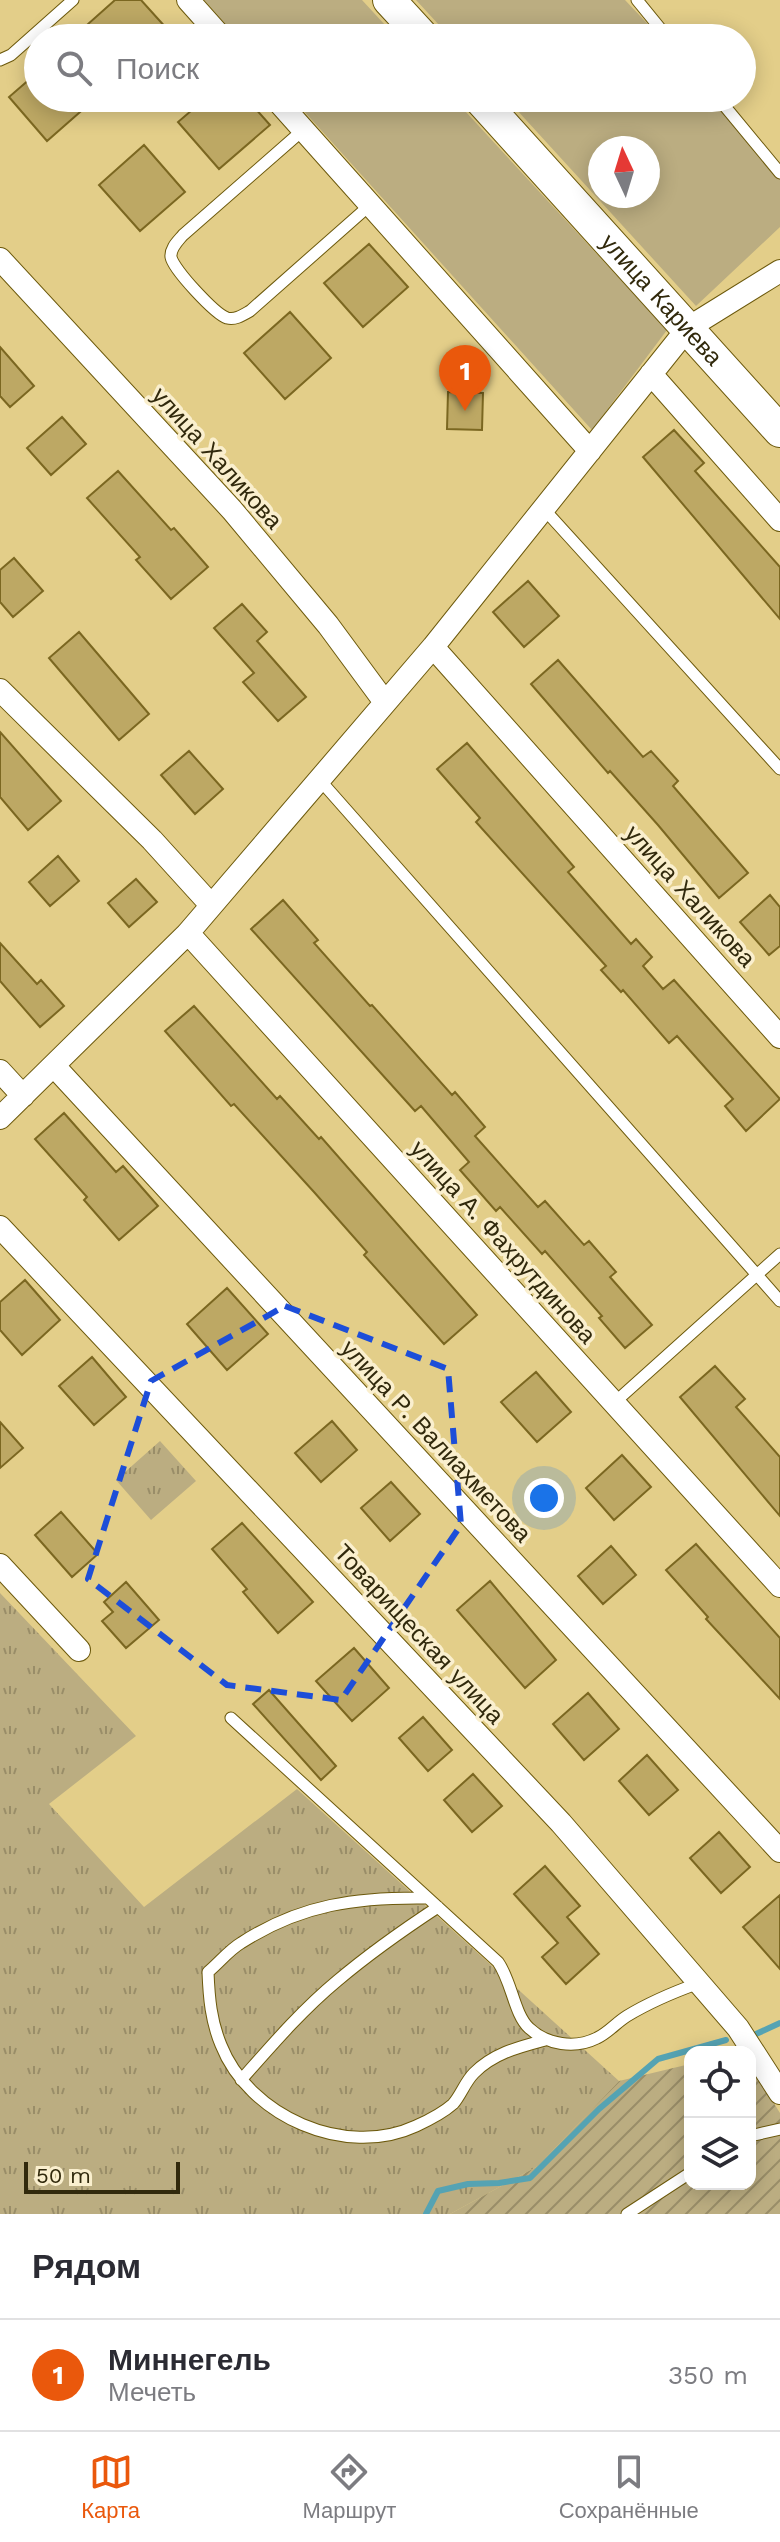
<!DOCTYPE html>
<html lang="ru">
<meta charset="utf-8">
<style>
:root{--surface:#fff;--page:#f2f2f3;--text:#2b2b33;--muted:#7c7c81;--line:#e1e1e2;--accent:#ea580c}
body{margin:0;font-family:"Work Sans",sans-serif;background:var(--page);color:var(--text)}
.controls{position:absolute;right:24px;bottom:24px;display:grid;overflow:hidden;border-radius:16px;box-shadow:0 4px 20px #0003}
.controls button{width:72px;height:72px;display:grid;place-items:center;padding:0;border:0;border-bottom:2px solid var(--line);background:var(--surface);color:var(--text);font:40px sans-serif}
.compass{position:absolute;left:588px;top:136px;width:72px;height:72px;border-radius:50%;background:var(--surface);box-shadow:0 4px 20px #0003;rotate:356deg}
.scale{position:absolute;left:24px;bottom:20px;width:156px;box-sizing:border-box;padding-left:8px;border:4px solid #31290c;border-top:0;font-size:22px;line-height:28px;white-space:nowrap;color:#31290c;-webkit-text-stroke:6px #faefce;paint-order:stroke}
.you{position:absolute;left:544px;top:1498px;width:28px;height:28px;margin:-20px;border:6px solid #fff;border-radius:50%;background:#1a73e8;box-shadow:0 0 0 12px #1a73e833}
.badge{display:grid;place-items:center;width:52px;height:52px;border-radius:50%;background:var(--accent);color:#fff;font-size:26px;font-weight:700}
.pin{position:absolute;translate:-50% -66px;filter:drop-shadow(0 2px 4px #0008)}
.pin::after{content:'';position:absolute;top:42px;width:28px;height:24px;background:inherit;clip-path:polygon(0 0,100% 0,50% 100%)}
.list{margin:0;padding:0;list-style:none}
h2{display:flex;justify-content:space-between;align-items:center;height:104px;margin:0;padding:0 32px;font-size:34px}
h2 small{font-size:26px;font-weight:400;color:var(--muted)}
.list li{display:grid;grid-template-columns:52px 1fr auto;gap:24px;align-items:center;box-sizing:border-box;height:112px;padding:0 32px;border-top:2px solid var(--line)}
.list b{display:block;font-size:30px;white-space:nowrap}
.list p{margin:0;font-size:26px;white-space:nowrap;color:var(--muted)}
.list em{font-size:26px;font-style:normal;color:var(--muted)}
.icon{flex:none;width:44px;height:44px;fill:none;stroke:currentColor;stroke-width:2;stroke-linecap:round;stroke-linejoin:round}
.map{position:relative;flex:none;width:780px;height:2214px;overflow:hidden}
.search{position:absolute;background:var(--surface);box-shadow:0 4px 20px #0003;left:24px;right:24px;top:24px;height:88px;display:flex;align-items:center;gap:20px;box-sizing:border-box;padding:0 28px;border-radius:44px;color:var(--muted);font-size:30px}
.sheet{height:216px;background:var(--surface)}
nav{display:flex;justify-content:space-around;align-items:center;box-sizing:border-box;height:112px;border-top:2px solid var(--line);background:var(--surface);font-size:22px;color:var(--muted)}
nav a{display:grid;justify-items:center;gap:4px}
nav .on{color:var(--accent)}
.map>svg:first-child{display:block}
.grass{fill:#bbad81;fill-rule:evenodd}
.park{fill:url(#park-tufts)}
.garden{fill:url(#garden-furrows)}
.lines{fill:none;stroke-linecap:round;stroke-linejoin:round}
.stream{stroke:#55a3b3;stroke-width:6}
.building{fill:#bda864;stroke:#7b6721;stroke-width:2}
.lane-casing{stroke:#6c590c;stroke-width:13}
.street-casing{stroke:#6c590c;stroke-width:24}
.secondary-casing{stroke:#6c590c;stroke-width:34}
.lane{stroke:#fff;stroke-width:11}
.street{stroke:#fff;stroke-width:22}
.secondary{stroke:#fff;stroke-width:32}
.marked{fill:none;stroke:#1d4ed8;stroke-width:6;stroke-dasharray:16 10;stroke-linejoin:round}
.labels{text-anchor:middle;stroke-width:7;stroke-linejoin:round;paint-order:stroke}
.street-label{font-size:24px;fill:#31290c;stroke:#faefce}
</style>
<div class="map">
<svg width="780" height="2214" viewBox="0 0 780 2214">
<defs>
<pattern id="park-tufts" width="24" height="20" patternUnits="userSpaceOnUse" patternTransform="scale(2)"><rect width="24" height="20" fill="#bbad81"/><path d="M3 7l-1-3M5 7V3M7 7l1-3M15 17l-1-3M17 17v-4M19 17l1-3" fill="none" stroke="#998d68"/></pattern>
<pattern id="garden-furrows" width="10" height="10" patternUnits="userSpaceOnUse" patternTransform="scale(2)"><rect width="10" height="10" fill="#bbad81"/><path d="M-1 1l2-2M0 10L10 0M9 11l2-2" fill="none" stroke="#998d68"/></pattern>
</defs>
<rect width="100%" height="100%" fill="#e3ce89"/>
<path class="grass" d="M204 0H362L397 38H238Z
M416 0H625L661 38H451Z
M292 98H453L667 330 592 430Z
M506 98H717L780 165V227L696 306ZM600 148H648V196H600Z"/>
<path class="park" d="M160 1441 196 1481 151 1520 116 1480Z
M0 1593 136 1736 49 1804 144 1907 297 1789 619 2081 538 2166 450 2214H0Z"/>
<path class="garden" d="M690 2064V2184H750V2065L780 2113V2214H450L538 2166 619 2081Z"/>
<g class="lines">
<path class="stream" d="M756 2034 780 2023
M426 2214 438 2191 468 2184 499 2183 530 2178 599 2109 658 2059 726 2040"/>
</g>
<path class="building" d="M115 0H141L168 30 159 38H100L88 24Z
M38 72V98H96L47 141 9 97Z
M206 98H246L270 125 219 169 178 122Z
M144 145 185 192 140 231 99 185Z
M369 244 408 287 363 327 324 283Z
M290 312 331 358 285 399 244 353Z
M0 347 34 386 10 407 0 396Z
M448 392 483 393 482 430 447 429Z
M62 417 86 444 51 475 27 448Z
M674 430 704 463 695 471 780 567V619L643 457Z
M118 471 171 530 174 528 208 567 171 599 136 560 140 557 87 498Z
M14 558 43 591 13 617 0 602V570Z
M528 581 559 616 524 647 493 612Z
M242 604 267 632 257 641 306 697 278 721 243 682 254 673 214 628Z
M79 632 149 714 119 740 49 658Z
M558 660 643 757 651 751 678 781 673 786 748 873 719 898 658 825 610 771 608 773 531 684Z
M0 732 61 801 28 830 0 797Z
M467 743 574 867 568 872 631 944 636 939 652 957 643 966 663 989 674 980 780 1099 746 1131 725 1106 733 1099 677 1036 669 1043 623 990 621 992 601 970 606 966 476 822 480 818 437 769Z
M189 751 223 789 195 814 161 775Z
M58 856 79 881 50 906 29 882Z
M136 879 157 902 129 927 108 903Z
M770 895 780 907V946L769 955 740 922Z
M283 900 318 940 314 943 370 1006 372 1005 452 1095 455 1092 485 1127 475 1136 538 1207 545 1201 584 1245 589 1241 616 1272 610 1277 652 1325 625 1348 599 1318 602 1316 545 1251 542 1254 500 1207 496 1211 460 1170 469 1162 421 1106 415 1111 251 929Z
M0 943 37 984 41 980 64 1006 40 1027 0 981Z
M194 1006 277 1099 280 1096 319 1139 321 1137 477 1315 444 1344 364 1255 367 1252 314 1192 234 1104 231 1106 165 1031Z
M64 1113 116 1172 123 1166 158 1206 119 1240 84 1200 87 1197 35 1139Z
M25 1280 60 1320 22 1355 0 1330V1302Z
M227 1288 268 1334 227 1370 187 1324Z
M92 1357 126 1397 94 1425 59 1386Z
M715 1366 745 1399 736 1407 780 1457V1516L680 1397Z
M536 1372 571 1412 537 1442 501 1402Z
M332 1421 357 1450 321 1482 295 1453Z
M0 1422 23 1448 0 1468Z
M622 1455 651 1487 614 1520 586 1488Z
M391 1482 420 1514 390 1541 361 1508Z
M61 1512 98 1554 72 1577 35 1535Z
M242 1523 313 1602 278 1633 243 1592 247 1589 212 1549Z
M696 1544 780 1638V1699L706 1619 708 1617 666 1570Z
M611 1546 636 1575 603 1604 578 1576Z
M490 1581 556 1660 525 1688 457 1610Z
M126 1582 159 1620 126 1648 102 1621 113 1612 104 1602Z
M354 1648 389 1688 352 1721 316 1681Z
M269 1690 336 1766 321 1780 253 1704Z
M588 1693 619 1729 584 1760 553 1724Z
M423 1717 452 1750 428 1771 399 1738Z
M647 1755 678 1790 649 1815 619 1781Z
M473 1774 502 1806 472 1832 444 1800Z
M719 1832 750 1867 721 1893 690 1858Z
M545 1866 580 1906 567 1917 599 1954 566 1984 542 1957 558 1943 514 1894Z
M780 1895V1969L743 1927Z"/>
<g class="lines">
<g class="lane-casing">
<path id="lane" d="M637 0 668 38
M0 60 11 55 73 0
M718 98 780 173
M303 130 183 235C178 241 170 248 171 257 173 269 215 314 227 318 236 320 243 315 250 311L370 205
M543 508 780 769
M319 779 780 1301
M614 1403 780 1254
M231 1718 498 1962C512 1982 514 2014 529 2028 547 2045 575 2049 597 2038 608 2033 617 2022 627 2016 650 2002 674 1992 699 1983
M427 1898C358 1897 301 1904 241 1943 229 1950 219 1963 208 1972 209 1998 211 2021 221 2045 249 2116 345 2159 416 2126 427 2121 444 2112 453 2104 461 2095 465 2082 474 2073 494 2053 519 2047 545 2040
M241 2080C272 2045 302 2010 337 1981 369 1954 403 1930 438 1907
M750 2136 780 2129
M627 2214 690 2173"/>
</g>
<g class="street-casing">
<path id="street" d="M188 0 222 38
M275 98 590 451
M0 259 232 510 328 625 384 701
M651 374 780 520
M433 647 780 1037
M0 690 152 840 211 905
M188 933 780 1586
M54 1066 780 1851
M0 1071 23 1096
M0 1118 188 933 433 647 688 328 780 271
M0 1227 561 1823 738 2028 780 2093
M0 1565 79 1650"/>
</g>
<g class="secondary-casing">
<g id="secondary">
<path d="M389 0 424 38"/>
<path id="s1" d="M479 98 780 431"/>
</g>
</g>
<use href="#lane" class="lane"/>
<use href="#street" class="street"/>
<use href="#secondary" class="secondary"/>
</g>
<path class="marked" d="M285 1306 448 1369 461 1525 341 1700 227 1685 88 1579 151 1381Z"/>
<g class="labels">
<g class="street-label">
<text dy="8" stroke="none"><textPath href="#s1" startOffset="272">улица Кариева</textPath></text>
<text transform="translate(217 458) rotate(48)" y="8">улица Халикова</text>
<text transform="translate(690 896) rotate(48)" y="8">улица Халикова</text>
<text transform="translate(503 1242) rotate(48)" y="8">улица А. Фахрутдинова</text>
<text transform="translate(436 1441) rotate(47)" y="8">улица Р. Валиахметова</text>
<text transform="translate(419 1634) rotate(47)" y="8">Товарищеская улица</text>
</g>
</g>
</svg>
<div class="controls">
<button><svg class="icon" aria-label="locate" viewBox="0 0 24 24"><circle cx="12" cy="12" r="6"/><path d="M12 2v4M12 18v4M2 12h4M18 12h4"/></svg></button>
<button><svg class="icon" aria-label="layers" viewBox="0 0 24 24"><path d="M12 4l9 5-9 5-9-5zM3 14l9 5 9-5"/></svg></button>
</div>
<svg class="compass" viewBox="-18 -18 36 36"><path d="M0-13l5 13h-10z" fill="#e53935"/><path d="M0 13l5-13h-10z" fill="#7c7c81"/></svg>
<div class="scale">50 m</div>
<div class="you"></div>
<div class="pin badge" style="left:465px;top:411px">1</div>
<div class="search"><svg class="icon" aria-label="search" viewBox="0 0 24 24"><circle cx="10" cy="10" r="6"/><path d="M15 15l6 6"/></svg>Поиск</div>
</div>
<section class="sheet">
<h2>Рядом<small></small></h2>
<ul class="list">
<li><span class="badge">1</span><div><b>Миннегель</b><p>Мечеть</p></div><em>350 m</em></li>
</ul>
</section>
<nav>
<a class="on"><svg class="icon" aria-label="map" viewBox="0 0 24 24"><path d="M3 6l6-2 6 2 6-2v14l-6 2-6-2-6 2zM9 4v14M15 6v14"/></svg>Карта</a>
<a><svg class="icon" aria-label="directions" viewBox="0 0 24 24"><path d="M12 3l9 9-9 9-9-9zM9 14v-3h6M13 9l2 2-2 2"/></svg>Маршрут</a>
<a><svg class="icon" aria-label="saved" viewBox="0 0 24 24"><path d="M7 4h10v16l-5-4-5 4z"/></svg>Сохранённые</a>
</nav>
